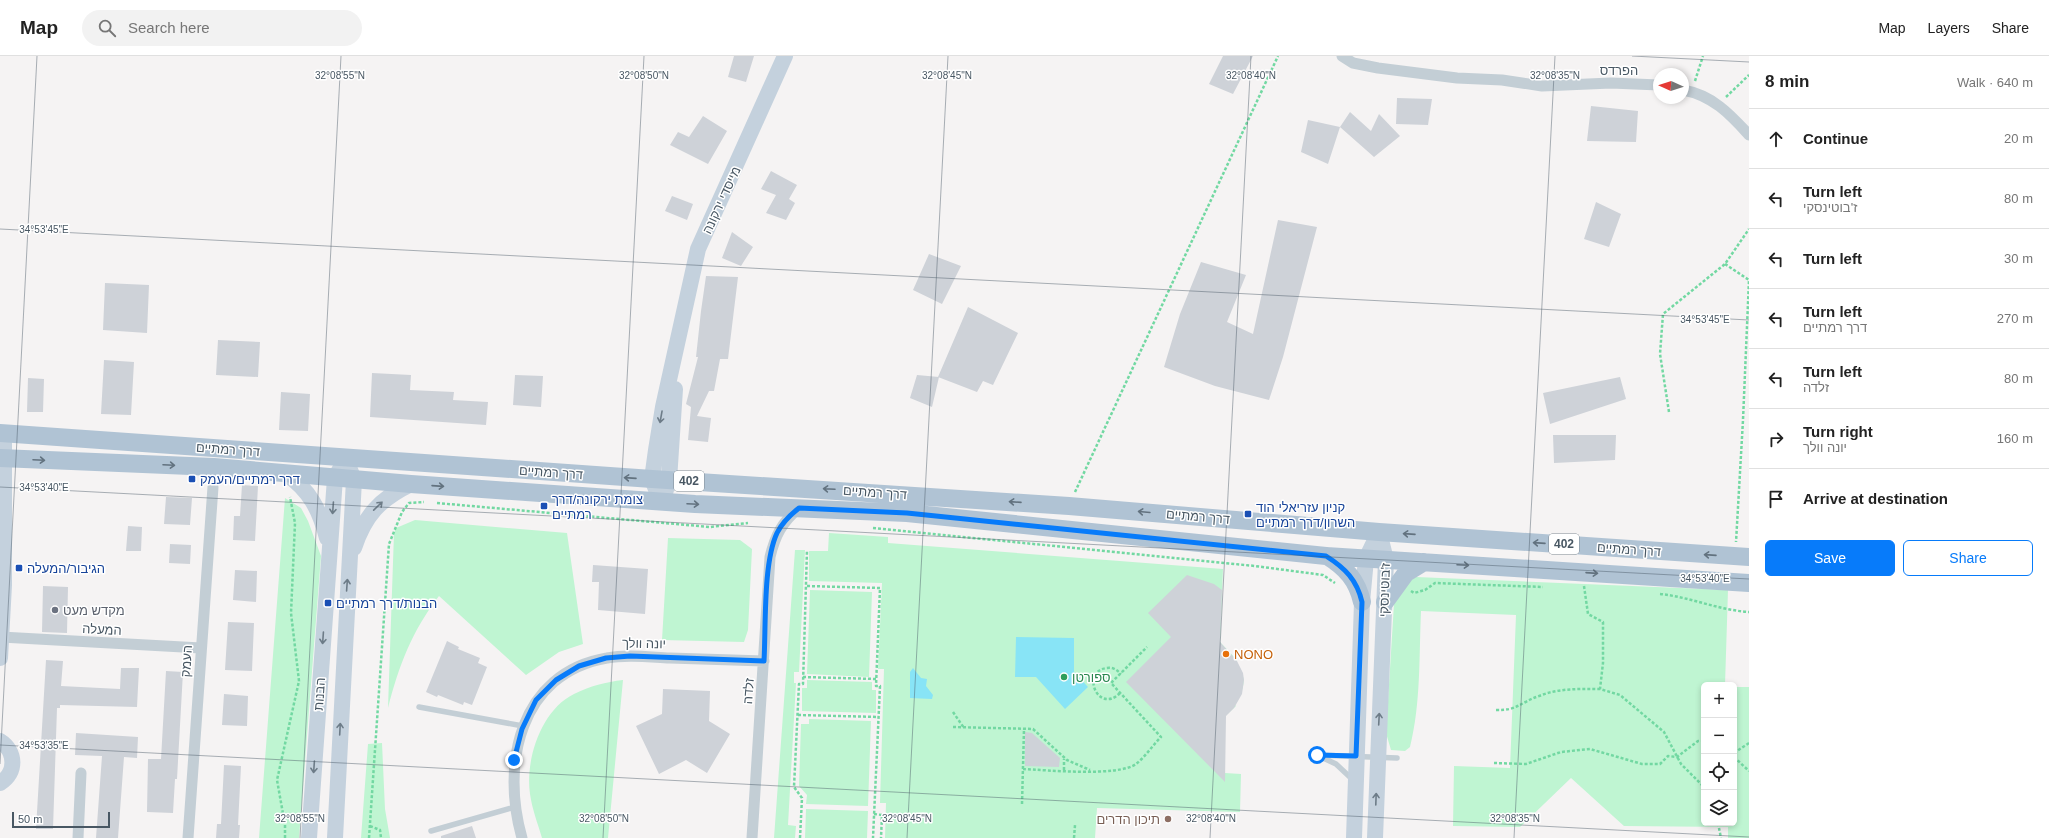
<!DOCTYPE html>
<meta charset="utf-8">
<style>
:root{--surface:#fff;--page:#f2f2f2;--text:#222;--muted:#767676;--line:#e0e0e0;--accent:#077bfa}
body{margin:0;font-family:Helvetica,"Noto Sans Hebrew",sans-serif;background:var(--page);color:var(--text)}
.controls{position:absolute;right:12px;bottom:12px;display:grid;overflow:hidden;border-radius:6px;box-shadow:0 2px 6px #0003}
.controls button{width:36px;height:36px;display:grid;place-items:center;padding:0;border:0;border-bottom:1px solid var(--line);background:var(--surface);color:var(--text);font:20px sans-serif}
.compass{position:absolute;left:1653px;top:12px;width:36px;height:36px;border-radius:50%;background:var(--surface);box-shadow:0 2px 6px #0003;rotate:273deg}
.scale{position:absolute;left:12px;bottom:10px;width:98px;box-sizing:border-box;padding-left:4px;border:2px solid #485763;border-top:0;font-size:11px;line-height:14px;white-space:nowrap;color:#485763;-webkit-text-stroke:3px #fff;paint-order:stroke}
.stop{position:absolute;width:12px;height:12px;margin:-9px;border:3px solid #077bfa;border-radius:50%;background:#fff}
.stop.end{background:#077bfa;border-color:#fff;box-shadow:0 1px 4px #0008}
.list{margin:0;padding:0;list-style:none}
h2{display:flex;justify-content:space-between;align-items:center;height:52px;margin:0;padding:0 16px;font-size:17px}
h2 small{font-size:13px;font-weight:400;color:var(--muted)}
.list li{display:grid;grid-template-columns:26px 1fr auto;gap:12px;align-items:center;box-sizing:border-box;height:60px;padding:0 16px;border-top:1px solid var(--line)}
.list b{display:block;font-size:15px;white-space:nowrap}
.list p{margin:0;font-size:13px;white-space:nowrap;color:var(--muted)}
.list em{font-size:13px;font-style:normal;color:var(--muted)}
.actions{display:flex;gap:8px;padding:12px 16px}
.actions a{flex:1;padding:9px 0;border:1px solid var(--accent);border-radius:6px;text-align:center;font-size:14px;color:var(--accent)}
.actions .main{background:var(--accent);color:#fff}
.icon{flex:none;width:22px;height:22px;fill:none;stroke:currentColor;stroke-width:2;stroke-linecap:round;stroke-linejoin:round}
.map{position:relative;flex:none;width:1749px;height:782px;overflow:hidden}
header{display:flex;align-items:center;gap:24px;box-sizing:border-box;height:56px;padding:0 20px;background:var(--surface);border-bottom:1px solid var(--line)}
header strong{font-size:19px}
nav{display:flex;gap:22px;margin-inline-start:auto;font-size:14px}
.search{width:280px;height:36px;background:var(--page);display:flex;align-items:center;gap:10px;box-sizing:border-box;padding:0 14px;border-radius:22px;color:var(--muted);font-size:15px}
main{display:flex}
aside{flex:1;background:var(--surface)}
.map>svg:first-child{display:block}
.green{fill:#bff5d2}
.water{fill:#88e4f6}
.building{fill:#ced2d8}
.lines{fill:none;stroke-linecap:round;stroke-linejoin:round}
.path{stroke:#72d8a2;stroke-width:2.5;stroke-dasharray:3 2;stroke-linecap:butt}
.lane{stroke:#c3ced5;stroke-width:5.5}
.street{stroke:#c3ced5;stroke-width:11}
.secondary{stroke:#c4d1dd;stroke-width:16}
.primary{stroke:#b0c3d4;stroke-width:18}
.oneway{stroke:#6d7c88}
.oneway2{stroke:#62727f}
.route{stroke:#077bfa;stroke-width:5}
.ticks{fill:none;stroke:#485763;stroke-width:1;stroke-opacity:0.45}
.transit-dot{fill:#1a4fb4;stroke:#fff;stroke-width:1.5}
.worship-dot{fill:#6b7280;stroke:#fff;stroke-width:1.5}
.food-dot{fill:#e8710a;stroke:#fff;stroke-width:1.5}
.leisure-dot{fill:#2e9e5b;stroke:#fff;stroke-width:1.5}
.education-dot{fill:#8d6e63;stroke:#fff;stroke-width:1.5}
.labels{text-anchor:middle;stroke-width:3;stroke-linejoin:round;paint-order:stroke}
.shield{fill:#fff;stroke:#7f8992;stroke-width:1}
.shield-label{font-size:12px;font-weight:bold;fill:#485763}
.street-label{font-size:13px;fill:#485763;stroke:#fff}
.transit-label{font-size:13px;fill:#164399;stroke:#fff;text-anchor:start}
.worship-label{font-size:13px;fill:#5b616d;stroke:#fff;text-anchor:start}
.food-label{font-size:13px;fill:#c56008;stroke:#fff;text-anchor:start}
.leisure-label{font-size:13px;fill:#27864d;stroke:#fff;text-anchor:start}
.education-label{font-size:13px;fill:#785e54;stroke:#fff;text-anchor:end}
.ticks-label{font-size:10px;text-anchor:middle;fill:#485763;stroke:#fff;stroke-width:3;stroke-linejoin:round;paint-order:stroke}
</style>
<header>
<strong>Map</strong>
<div class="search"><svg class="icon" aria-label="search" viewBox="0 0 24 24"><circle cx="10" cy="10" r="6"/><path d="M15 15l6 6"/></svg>Search here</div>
<nav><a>Map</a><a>Layers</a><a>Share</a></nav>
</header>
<main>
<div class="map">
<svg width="1749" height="782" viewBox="0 0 1749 782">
<rect width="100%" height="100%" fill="#f5f3f3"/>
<path class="green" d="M285 442 301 452 308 465 321 500 299 782H259Z
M415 464 567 477 583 588 559 596 526 619 439 540C412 575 399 609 388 652L394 477 396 472Z
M829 477 888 481V487L1223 513 1220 586 1237 604 1235 606C1248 620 1245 634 1234 648L1236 650 1220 665 1225 717 1241 718 1240 756 1097 752 1095 782H885L886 747H880L884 613H878L882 527 809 525V495H828Z
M668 482 740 484 752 493 748 574 744 586 662 584Z
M795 494H805L799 616H794V627H796L788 769 796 770 795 782H774Z
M1416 521 1728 534 1725 629H1704V767H1734V631H1749V782H1728V771L1624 770 1571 722 1520 771 1453 770 1454 710 1510 712 1516 559 1421 555C1419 600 1421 647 1410 691L1405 695 1391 694 1386 677 1394 548 1409 525Z
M810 534 872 536 869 621 807 618Z
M623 624 608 782H542C538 768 532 753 530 738 525 704 541 654 574 638 590 630 606 626 623 624Z
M807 624 872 626V634H876V657L802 655V632H807Z
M809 663 871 665 868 750 806 748 807 739 799 730 801 668H809Z
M382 687 385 753 390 782H361L368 688Z
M806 753 868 755 867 782H805Z"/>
<path class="water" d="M1016 581 1074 582V616L1088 631 1065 653 1036 621H1015Z
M913 612 921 622 927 623 926 630 933 639 932 643 910 642V616Z"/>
<path class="building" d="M734 0H754L746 26 728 21Z
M1223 0H1253L1233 38 1209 28Z
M1397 42 1432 43 1428 69 1396 68Z
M1591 50 1638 55 1636 86 1587 85Z
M1350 56 1371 75 1379 58 1400 80 1374 101 1340 71Z
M703 60 727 75 708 108 670 89 678 76 689 81Z
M1308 64 1340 71 1328 108 1301 96Z
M771 115 797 129 789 143 795 147 786 164 766 157 776 139 761 133Z
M672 140 693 148 687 164 665 155Z
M1596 146 1621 158 1609 191 1584 183Z
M1278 164 1317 171 1283 301 1269 344 1215 330 1164 311 1180 258 1201 206 1246 219 1227 266 1253 278Z
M732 176 753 191 741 210 722 202Z
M929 198 961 210 942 248 913 234Z
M706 220 738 221 728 303H720L714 335H709L697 360 711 362 708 386 688 384 691 351 686 348 698 301H696L701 255Z
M105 227 149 229 147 277 103 274Z
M968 251 1018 277 993 329 983 325 977 336 938 321Z
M218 284 260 286 258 321 216 319Z
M104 304 134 306 131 359 101 358Z
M372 317 411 319 410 334 454 336 453 344 488 346 486 369 370 361Z
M515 319 543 320 541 351 513 349Z
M917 319 939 321 932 351 910 342Z
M1620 321 1626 343 1550 368 1543 337Z
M28 322 44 323 43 356H27Z
M281 336 310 338 308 375 279 374Z
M1553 379H1616L1615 404 1554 407Z
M242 429 258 430 255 485 233 484 234 460H240Z
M166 441 192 442 190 469 164 468Z
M128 470 142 471 141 495H126Z
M170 488 191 489 190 508 169 507Z
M593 509 648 513 645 558 598 554 599 526H592Z
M235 514 257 515 256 546 233 544Z
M1187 519 1214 528 1222 534 1220 586 1237 605 1243 617 1244 624 1242 638 1234 652 1226 660 1225 726 1126 626 1171 581 1148 557Z
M43 530 68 531 67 577 42 576Z
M228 566 254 567 252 615 225 614Z
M447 585 459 591 458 593 480 602 478 607 487 611 472 649 464 646 463 649 438 639 437 641 426 636Z
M46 604 63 605 61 630 120 633 121 612H139L137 651 60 649V652H57L53 773H36Z
M166 615 183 616 177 723H175L173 757 147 756 148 703H161Z
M663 633 710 635 709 665 730 678 707 717 686 704 659 718 636 670 662 658Z
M224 638 248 640 247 670 222 669Z
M1025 676 1032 677 1060 702 1059 711 1025 710Z
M76 677 138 681 137 702 124 701 118 782H96L102 700 75 699Z
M224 709 241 710 238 769H240L239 782H216L217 768H221Z
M472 770 476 782H441V780Z"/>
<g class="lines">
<path class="path" d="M1695 25 1703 0
M1726 41 1749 19
M1725 208 1749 224 1743 364 1736 486
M1669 356 1660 298 1663 258 1725 208 1749 173
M1075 436 1278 0
M437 447 710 471 748 467
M873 472 1255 510 1323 519 1335 527
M807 530 880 532 876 630H880L873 782
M1584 530 1588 558 1603 566V607L1600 633 1620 639 1664 676 1681 708 1704 731
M1411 535 1414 537 1425 534 1435 527 1543 531
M1660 538C1690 541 1718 554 1749 556
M803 621 876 623
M1120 637C1098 659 1080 615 1107 612 1113 611 1117 614 1121 618
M1496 654C1517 655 1521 646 1539 640 1559 632 1579 633 1600 633
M953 656 964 672
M798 659 878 661
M953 671 1033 673 1067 704 1090 714
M1734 697 1749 687
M1734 701 1749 715
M1494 707 1526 708 1561 696 1590 693 1642 708H1660L1668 700 1677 701 1698 685H1704
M1023 713C1046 714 1118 721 1136 708 1145 701 1153 689 1161 681L1111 627 1147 591
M1064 714V703
M1022 748 1024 673
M874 758 882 759 881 782
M1718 767 1721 782
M370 770 380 774 381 782
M285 782V769L277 724 299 625 291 557 295 467 290 441
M369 782 389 488 402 456 409 447 424 446
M800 782 802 742 794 731 799 628H803L807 494
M1074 782 1075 769"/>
<path class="lane" d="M419 651 523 670
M1317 699 1397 702
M1321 701 1336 708 1352 723
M431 775 515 751"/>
<path class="street" d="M1342 0 1353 7 1378 12 1457 22 1502 24 1542 30 1611 27 1659 29
M1683 34C1712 39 1730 58 1749 79
M1 581 201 592
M78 782 81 717
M188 782 213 431
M522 782C501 709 519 617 607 602 627 598 649 601 670 602 701 603 733 604 764 605
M752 782 770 501C775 480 782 466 799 452"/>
<path class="secondary" d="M286 418C310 434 320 455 327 482
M665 437 669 424 675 333
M661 446 652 423 656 394 663 351 698 193 785 0
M354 492C365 459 380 443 411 428
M0 602 4 529V377
M0 685C16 695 17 717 0 727
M309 782 335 422 346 402
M335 782 354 424 349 411
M1354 782 1362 546 1366 503 1379 476
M1375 782 1386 504 1379 476"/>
<path class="primary" d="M0 377 652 423 1069 450 1379 476 1749 501
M0 402 214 411 411 428 695 448 907 457 1326 500 1749 527
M1327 500C1346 512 1357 524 1362 546
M1385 546 1406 517 1424 506"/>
</g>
<defs><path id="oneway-shaft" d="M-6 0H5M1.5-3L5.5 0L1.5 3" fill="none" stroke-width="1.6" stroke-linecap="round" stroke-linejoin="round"/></defs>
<g class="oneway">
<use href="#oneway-shaft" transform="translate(661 361) rotate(100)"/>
<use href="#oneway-shaft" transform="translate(378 450) rotate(-44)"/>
<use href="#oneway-shaft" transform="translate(333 452) rotate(94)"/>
<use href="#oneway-shaft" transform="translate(347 529) rotate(-86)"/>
<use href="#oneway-shaft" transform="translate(323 582) rotate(94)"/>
<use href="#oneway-shaft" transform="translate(1379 663) rotate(-87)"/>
<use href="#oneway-shaft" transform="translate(340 673) rotate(-87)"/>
<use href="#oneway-shaft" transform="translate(314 711) rotate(94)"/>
<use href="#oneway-shaft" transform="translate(1376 743) rotate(-88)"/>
</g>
<g class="oneway2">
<use href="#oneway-shaft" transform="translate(39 404) rotate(3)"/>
<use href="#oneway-shaft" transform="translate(169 409) rotate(3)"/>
<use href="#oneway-shaft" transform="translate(630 422) rotate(-176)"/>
<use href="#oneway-shaft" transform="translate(438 430) rotate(4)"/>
<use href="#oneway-shaft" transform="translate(829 433) rotate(-177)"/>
<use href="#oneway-shaft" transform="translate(1015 446) rotate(-176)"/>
<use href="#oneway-shaft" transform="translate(693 448) rotate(3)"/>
<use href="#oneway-shaft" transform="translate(1144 456) rotate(-175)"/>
<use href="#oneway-shaft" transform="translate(1409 478) rotate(-176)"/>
<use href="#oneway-shaft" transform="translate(1539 487) rotate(-176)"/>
<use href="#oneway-shaft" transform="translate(1710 499) rotate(-176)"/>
<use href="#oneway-shaft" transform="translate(1463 509) rotate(3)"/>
<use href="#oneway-shaft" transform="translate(1592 517) rotate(4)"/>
</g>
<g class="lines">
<path class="route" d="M514 704 522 673 536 644 556 624 579 610 606 602 630 600 764 605C766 570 763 507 777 477 782 467 790 459 799 452L907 457 1326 500C1345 512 1357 524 1362 546L1356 700 1317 699"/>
</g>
<path class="ticks" d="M1632 0 1749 6M0 173 1749 264M0 431 1749 523M0 689 1749 781M0 708 37 0M300 782 341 0M603 782 644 0M907 782 948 0M1210 782 1251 0M1514 782 1555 0"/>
<g class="transit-dot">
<rect x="188" y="419" width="8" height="8" rx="2"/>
<rect x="540" y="446" width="8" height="8" rx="2"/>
<rect x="1244" y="454" width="8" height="8" rx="2"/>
<rect x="15" y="508" width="8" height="8" rx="2"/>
<rect x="324" y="543" width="8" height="8" rx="2"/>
</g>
<circle class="worship-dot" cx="55" cy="554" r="4"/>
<circle class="food-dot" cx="1226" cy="598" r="4"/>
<circle class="leisure-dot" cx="1064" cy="621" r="4"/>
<circle class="education-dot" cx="1168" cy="763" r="4"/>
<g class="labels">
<g class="shield">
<rect x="674" y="415" width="30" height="20" rx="3"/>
<rect x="1549" y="478" width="30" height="20" rx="3"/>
</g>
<g class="shield-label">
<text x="689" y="429">402</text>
<text x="1564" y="492">402</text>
</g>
<g class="street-label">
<text x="1619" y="19">הפרדס</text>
<text transform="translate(721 144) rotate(-65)" y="5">מייסדי ירקונה</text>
<text transform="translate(228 393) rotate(4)" y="5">דרך רמתיים</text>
<text transform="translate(551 416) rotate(4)" y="5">דרך רמתיים</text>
<text transform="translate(875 436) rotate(4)" y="5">דרך רמתיים</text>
<text transform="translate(1198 460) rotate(5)" y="5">דרך רמתיים</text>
<text transform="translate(1629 493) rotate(4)" y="5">דרך רמתיים</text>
<text transform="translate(1384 534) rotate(-88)" y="5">ז'בוטינסקי</text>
<text transform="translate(102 573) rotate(3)" y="5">המעלה</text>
<text transform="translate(644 587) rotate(1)" y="5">יונה וולך</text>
<text transform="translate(186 605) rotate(-86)" y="5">העמק</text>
<text transform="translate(748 635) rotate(-86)" y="5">זלדה</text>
<text transform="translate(319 638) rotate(-86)" y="5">הבנות</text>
</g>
<g class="transit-label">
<text x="200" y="428">דרך רמתיים/העמק</text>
<text x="552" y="448">צומת ירקונה/דרך<tspan x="552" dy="15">רמתיים</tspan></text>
<text x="1256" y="456">קניון עזריאלי הוד<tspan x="1256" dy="15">השרון/דרך רמתיים</tspan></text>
<text x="27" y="517">הגיבור/המעלה</text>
<text x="336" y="552">הבנות/דרך רמתיים</text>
</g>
<g class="worship-label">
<text x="63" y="559">מקדש מעט</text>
</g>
<g class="food-label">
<text x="1234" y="603">NONO</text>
</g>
<g class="leisure-label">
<text x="1072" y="626">ספורטן</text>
</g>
<g class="education-label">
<text x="1160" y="768">תיכון הדרים</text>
</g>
</g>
<g class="ticks-label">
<text x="340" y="23">32°08'55"N</text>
<text x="644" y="23">32°08'50"N</text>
<text x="947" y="23">32°08'45"N</text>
<text x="1251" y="23">32°08'40"N</text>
<text x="1555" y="23">32°08'35"N</text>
<text x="44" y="177">34°53'45"E</text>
<text x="1705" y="267">34°53'45"E</text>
<text x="44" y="435">34°53'40"E</text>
<text x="1705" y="526">34°53'40"E</text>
<text x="44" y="693">34°53'35"E</text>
<text x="300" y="766">32°08'55"N</text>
<text x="604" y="766">32°08'50"N</text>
<text x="907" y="766">32°08'45"N</text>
<text x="1211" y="766">32°08'40"N</text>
<text x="1515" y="766">32°08'35"N</text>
</g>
</svg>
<div class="controls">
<button>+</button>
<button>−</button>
<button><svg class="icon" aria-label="locate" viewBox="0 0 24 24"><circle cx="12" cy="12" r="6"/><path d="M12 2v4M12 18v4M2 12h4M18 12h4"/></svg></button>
<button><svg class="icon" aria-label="layers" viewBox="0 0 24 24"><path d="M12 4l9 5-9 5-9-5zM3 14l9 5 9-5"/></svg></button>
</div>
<svg class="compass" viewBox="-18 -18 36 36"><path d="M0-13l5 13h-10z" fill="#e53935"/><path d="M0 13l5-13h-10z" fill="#767676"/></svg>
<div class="scale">50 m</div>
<div class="stop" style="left:1317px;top:699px"></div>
<div class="stop end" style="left:514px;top:704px"></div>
</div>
<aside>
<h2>8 min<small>Walk · 640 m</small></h2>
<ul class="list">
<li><svg class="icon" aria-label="ahead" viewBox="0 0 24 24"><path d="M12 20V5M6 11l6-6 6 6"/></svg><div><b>Continue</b></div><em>20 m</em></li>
<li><svg class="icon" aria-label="left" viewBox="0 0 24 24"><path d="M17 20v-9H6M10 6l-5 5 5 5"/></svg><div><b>Turn left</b><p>ז'בוטינסקי</p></div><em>80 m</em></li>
<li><svg class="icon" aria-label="left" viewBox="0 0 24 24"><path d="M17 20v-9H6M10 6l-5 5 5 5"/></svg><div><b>Turn left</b></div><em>30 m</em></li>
<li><svg class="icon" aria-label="left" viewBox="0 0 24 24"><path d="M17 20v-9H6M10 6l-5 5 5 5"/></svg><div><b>Turn left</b><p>דרך רמתיים</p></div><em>270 m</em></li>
<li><svg class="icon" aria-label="left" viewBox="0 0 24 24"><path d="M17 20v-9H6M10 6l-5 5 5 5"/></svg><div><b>Turn left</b><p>זלדה</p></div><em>80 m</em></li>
<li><svg class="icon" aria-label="right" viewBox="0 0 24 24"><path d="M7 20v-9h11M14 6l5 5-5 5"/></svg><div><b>Turn right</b><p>יונה וולך</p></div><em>160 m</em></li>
<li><svg class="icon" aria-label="arrive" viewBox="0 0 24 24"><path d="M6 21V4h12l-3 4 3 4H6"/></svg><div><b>Arrive at destination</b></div></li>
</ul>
<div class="actions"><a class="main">Save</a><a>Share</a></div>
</aside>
</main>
